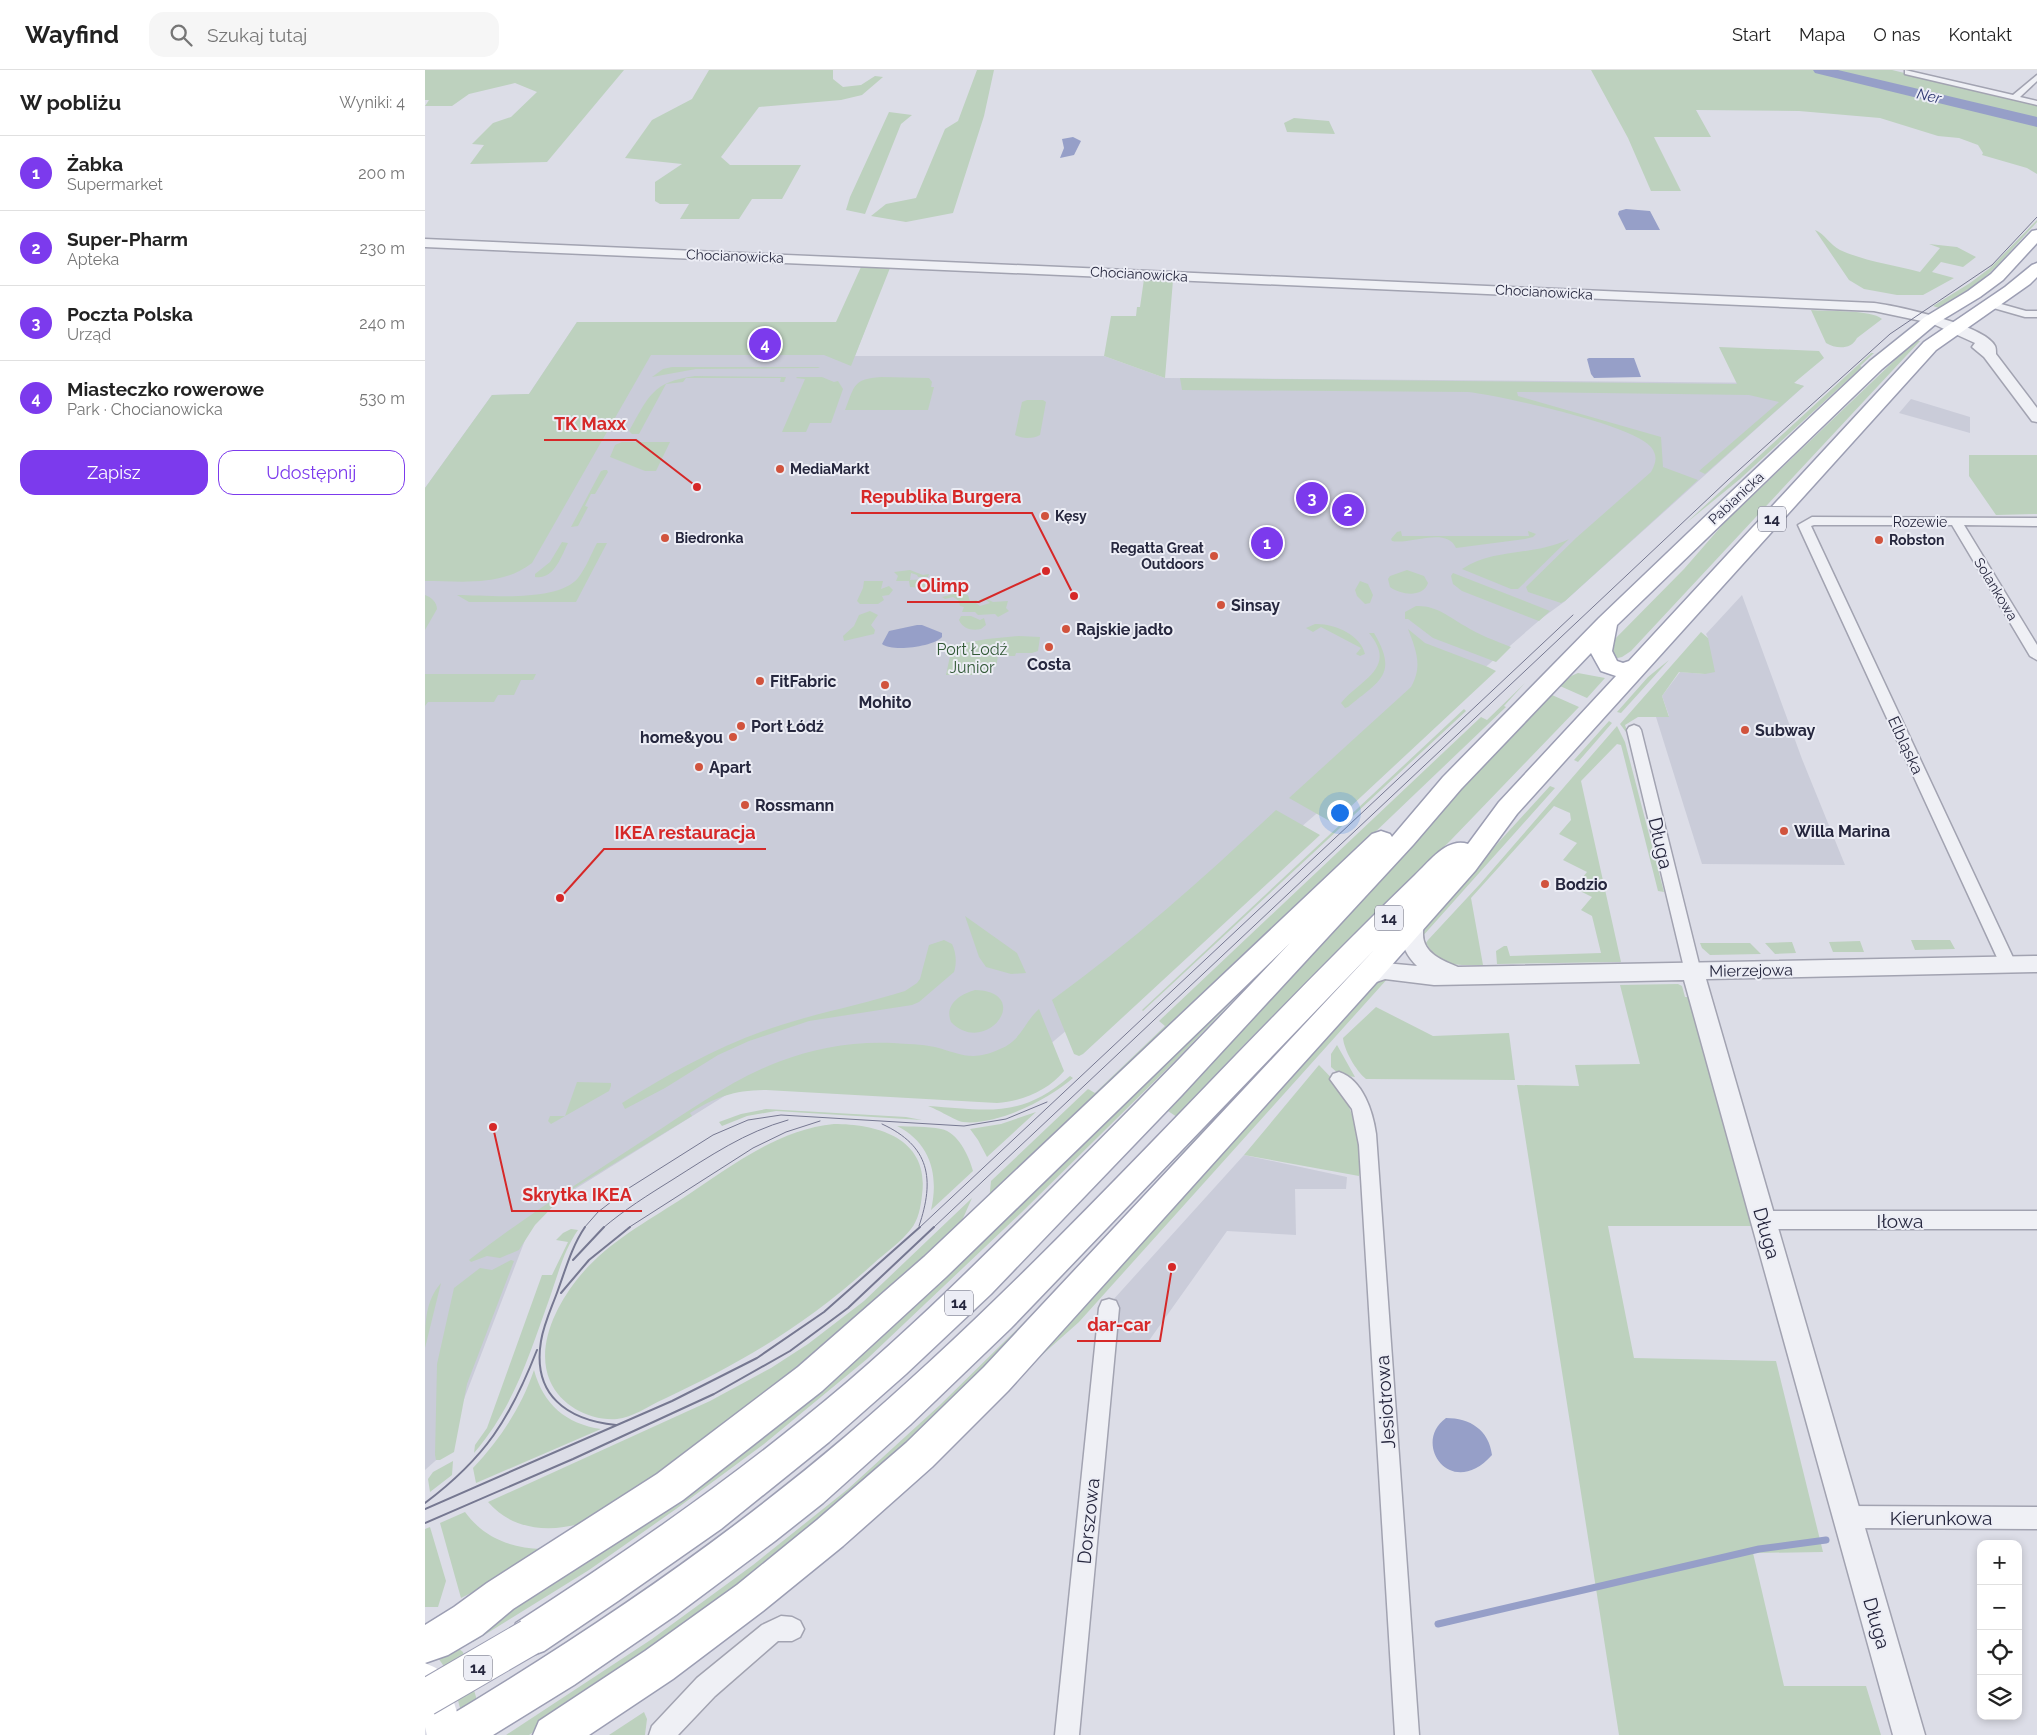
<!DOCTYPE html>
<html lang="pl">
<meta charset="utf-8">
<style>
:root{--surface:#fff;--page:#f6f6f6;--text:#222;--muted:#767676;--line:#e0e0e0;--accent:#7c3aed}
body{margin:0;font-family:Raleway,sans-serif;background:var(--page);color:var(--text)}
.controls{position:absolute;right:15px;bottom:15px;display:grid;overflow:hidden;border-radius:10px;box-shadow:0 2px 8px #0003}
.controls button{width:45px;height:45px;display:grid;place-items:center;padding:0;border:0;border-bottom:1px solid var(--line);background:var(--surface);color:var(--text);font:25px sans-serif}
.you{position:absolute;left:914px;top:742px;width:18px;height:18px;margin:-12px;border:4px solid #fff;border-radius:50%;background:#1a73e8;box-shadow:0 0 0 8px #1a73e833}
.badge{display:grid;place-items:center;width:32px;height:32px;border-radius:50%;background:var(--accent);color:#fff;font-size:16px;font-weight:700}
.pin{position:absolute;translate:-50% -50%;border:2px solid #fff;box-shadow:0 1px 5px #0006}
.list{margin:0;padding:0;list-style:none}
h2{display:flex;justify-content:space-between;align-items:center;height:65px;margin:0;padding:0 20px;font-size:21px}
h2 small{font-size:16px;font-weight:400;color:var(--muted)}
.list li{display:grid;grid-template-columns:32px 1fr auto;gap:15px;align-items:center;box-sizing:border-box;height:75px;padding:0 20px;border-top:1px solid var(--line)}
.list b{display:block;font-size:19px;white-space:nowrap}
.list p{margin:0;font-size:16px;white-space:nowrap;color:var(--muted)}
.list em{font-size:16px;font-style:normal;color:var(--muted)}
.actions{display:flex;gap:10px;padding:15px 20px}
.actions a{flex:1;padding:11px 0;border:1px solid var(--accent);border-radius:15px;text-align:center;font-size:18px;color:var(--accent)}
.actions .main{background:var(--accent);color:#fff}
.icon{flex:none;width:28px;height:28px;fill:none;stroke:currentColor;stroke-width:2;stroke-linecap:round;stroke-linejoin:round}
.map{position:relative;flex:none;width:1612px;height:1665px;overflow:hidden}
header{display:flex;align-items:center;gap:30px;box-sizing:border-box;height:70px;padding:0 25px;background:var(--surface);border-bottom:1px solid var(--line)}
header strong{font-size:24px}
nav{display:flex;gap:28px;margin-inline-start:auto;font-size:18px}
.search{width:350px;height:45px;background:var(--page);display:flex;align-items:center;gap:12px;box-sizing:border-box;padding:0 18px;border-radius:15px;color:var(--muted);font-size:19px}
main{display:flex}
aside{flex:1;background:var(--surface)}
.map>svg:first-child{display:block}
.built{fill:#caccd9}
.green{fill:#bdd1be}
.water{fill:#969fc8}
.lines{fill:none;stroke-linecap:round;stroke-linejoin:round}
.stream{stroke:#969fc8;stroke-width:7}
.river{fill:#969fc8;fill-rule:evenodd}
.minor-casing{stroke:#a2a3b1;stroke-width:3}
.tertiary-casing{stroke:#a2a3b1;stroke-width:3}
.primary-casing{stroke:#9c9eb3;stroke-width:3}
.minor{fill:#eff0f5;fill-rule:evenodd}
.tertiary{fill:#eff0f5;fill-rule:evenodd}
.secondary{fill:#fff;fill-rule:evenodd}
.primary{fill:#fff;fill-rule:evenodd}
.tram-far1{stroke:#767891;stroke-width:1}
.tram{stroke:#767891;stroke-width:2}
.primary-bridge-casing{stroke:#9c9eb3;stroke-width:38;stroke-linecap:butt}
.primary-bridge{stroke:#fff;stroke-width:36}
.poi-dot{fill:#d1533d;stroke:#ecedf5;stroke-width:2}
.labels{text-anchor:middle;stroke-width:4;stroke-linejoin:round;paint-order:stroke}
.far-street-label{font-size:14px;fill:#26273e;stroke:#ecedf5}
.far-poi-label{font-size:14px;font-weight:bold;fill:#26273e;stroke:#ecedf5;text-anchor:start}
.far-water-label{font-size:15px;font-style:italic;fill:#2f3972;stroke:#ecedf5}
.shield{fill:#ecedf5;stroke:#616275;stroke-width:1}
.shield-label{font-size:15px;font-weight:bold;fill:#26273e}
.poi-label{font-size:16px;font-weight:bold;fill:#26273e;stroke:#ecedf5;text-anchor:start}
.park-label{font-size:16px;fill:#335a37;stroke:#ecedf5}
.street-label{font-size:16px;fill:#26273e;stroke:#ecedf5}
.near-street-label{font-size:19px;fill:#26273e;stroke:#ecedf5}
.leader{fill:none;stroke:#d62828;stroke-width:2}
.callout-dot{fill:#d62828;stroke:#ecedf5;stroke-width:2}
.callout-label{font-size:18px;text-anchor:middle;font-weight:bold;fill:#d62828;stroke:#ecedf5;stroke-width:4;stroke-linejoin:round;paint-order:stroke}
</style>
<header>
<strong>Wayfind</strong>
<div class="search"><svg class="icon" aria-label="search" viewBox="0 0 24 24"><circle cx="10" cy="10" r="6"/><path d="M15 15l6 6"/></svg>Szukaj tutaj</div>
<nav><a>Start</a><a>Mapa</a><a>O nas</a><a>Kontakt</a></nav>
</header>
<main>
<aside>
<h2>W pobliżu<small>Wyniki: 4</small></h2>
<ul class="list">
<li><span class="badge">1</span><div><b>Żabka</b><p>Supermarket</p></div><em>200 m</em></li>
<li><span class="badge">2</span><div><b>Super-Pharm</b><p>Apteka</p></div><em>230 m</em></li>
<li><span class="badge">3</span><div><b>Poczta Polska</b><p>Urząd</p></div><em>240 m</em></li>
<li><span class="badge">4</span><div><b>Miasteczko rowerowe</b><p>Park · Chocianowicka</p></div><em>530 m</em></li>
</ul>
<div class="actions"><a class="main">Zapisz</a><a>Udostępnij</a></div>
</aside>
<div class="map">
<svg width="1612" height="1665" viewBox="0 0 1612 1665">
<rect width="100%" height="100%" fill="#dcdde7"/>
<path class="built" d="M152 252H443L430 286H679L740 308 1369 313 1379 316 1139 532 1117 548 649 954 559 1030 314 1017 110 1144 18 1384 0 1400V418L67 325 104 324Z
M1486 329 1545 347V363L1474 343Z
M1317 525 1377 689 1420 795 1277 794 1231 647 1244 646 1237 626 1255 602 1280 604 1283 568 1281 564Z
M819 1085 922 1107 921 1119H870L871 1165 802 1161 723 1272H686L688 1230Z"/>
<path class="green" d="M0 0H199L122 92 45 94 59 75 47 74 68 53 86 47 112 22 90 13 44 24 27 36H0L4 30H0Z
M284 0H408V9L418 17 436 15 450 6 458 7 437 25 416 30 334 37 296 87 305 95H376L357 129H327L314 149H255L264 134H235L230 131V112L257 94 200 88 227 50 267 29Z
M552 0H569L559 46 528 143 481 152 446 146 461 134 491 128 520 59 533 51Z
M1166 0H1467L1612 35V104L1602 98 1557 85 1558 83 1553 75 1534 68 1513 66 1455 48 1374 41 1271 40 1286 67H1229L1256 121H1226L1203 68Z
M464 42 487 45 476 54 440 144 421 140 425 127Z
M869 48 904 51 910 64 862 62 859 53Z
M1612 150V152L1571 197 1552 214 1514 238 1508 236 1545 213 1565 198Z
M1390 160C1400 164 1405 175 1415 180 1439 191 1469 195 1495 202L1515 178 1504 174 1532 177 1551 187 1538 197 1516 192 1507 202 1529 208 1498 225H1472L1439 219 1424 210Z
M436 197 465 198 426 296 399 285H226L107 493C76 517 37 511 0 511V418L67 325 104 324 152 252H411Z
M719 209 748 210 740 308 679 286 686 246H711L712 237H715Z
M1386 240C1402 242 1446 239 1457 249L1432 268C1426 280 1411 279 1401 273Z
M1491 270 1495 271 1206 581 1197 587 1184 590V575L1259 499 1300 452Z
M1294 277 1394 281 1399 288 1369 313 1379 316 1280 404 1274 401 1354 332 1324 325 1092 322 1093 326 1236 367 1238 397 1273 410 1140 531 1136 533 1103 522 1101 517 1151 468 1226 402C1231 393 1233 386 1226 377 1206 354 1077 326 1043 322L757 320 755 308 1312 314Z
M1446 283H1449L1435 296 1437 297 1315 409 1260 454Z
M247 297H393L395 298 271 299 227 307 238 299Z
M270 306 361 307 359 312H355L356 308H261L258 312 241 314 214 364H207L204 361C224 326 227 312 270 306Z
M372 307H397L409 312 413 311 418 319 406 353H385L381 362H357L380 309 371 308Z
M456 307 504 308 507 312 506 317H509L503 340H420C430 315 428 309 456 307Z
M602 330H618L621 332 615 365C609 369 596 369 590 365L597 332Z
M197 372H245L231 401H220L185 387 190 375Z
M1544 385H1612V444L1571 445 1544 406Z
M179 400H182L183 402 170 424H166L160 436 163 437 153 456 146 457 176 401Z
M976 461 977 466H1104L1103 461 1111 464 1108 467 1100 469 1031 478C1022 456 984 475 967 471L966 469 972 462Z
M1144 469 1093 519H1086L1037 499C1068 478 1111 486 1144 469Z
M137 472 143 473C136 487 129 510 110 507V504L125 492Z
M172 473H182L151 532H44L32 525C62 525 132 533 153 508 161 498 166 484 172 473Z
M485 500 498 505 504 504 503 507H493L492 505 486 503 485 510 502 509 501 511 515 514 518 518 501 522 497 518 485 517 484 511H471L473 506 469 502Z
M982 500 999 506 1003 513C998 528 976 525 965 517L963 509 965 506Z
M1028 503 1125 541 1114 551 1037 521 1028 514 1026 506Z
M439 511H458L456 519 464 516 468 520 464 525 457 526 459 530 453 534H435L432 531 438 518Z
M935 511 943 514 948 525 945 533 940 534 932 526 930 520Z
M532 523 543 525 545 531 552 530 551 533 555 536 565 533 561 530 556 531 555 529 560 528 568 532 583 531 581 538 584 541 573 547 570 544 553 545 550 542H537L539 537 535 536 534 531 528 527 520 529 517 527Z
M0 525C6 527 12 532 12 539L0 560Z
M991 536C1011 535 1024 547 1040 556 1054 565 1071 571 1086 577L1071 592 1008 568 983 549H980V542Z
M445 541 453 545 446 555 450 560 449 564 419 571 418 566 429 556 434 545Z
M536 546H546L555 550 559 548 561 555 556 559C547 561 538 559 534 550Z
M890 554C909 553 936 565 940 584L935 586 931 584 936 578 896 557 888 562 881 558Z
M983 559 1000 573 1063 597 1071 601 908 753 864 728 986 617C998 596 991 580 983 559Z
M1276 562 1283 568 1290 602 1280 604 1254 602 1237 626 1244 647H1213L1200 655 1204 666 1195 654Z
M944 563H949C974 605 954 611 923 637L920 638 916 633C936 609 973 598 944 563Z
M594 566 615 567 613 581 607 583H591L590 586H573L571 597H562L561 605H521L525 586H521L523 576 562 569Z
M1244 590 1196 643 1192 642 1223 607Z
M1153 603 1180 608 1162 628 1135 616 1146 606Z
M0 604H111L108 610H96L89 625H73L69 632H3L0 636Z
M1100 613 1079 636 1081 637 564 1131 566 1111 663 1019 670 1023 740 956 734 951 1056 647 1062 650Z
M1127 625 1154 637 1025 771 817 977 752 1047 740 1039 1000 757Z
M1039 639 1041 641 718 941 717 940Z
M1184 651 1187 653 1153 692 1149 690Z
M1192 656 1200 672 1239 822 1233 821 1196 675 1192 674 1156 711 1196 892 1072 894 1071 881 1079 876H1082L1085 886 1176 883 1167 846 1156 840 1167 827 1149 818 1162 802 1138 790 1152 773 1134 764 1146 750 1145 743 1129 736 1046 828 1058 895C1032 895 1016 898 1001 873L1003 870 1055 814Z
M1125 716 1130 718 996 868 999 854Z
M851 740 895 765 658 984 654 986 649 984 627 930C706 873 780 807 851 740Z
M540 846 592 883 601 903 586 904 561 897 554 887Z
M519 870 527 874C531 882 532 893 529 902L494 932 487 935 384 951 324 971 293 985 240 1018 200 1039 197 1033C245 1003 294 976 347 958 391 943 436 935 480 921L492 913 495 909 504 875Z
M1486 870H1525L1530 879 1490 880Z
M1435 871 1439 882H1408L1404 872Z
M1367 872 1371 883 1350 884 1340 873Z
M863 873 747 994 597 1142 442 1289 339 1374 251 1439 164 1500 48 1572 45 1559 152 1493Z
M1275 873H1325L1336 884 1285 885 1277 878Z
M964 907 654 1252 582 1316 948 912Z
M1253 914 1257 916 1260 927H1266L1331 1156H1183L1209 1288 1351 1291 1398 1482 1328 1483 1359 1616H1441L1456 1665H1194L1092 1015 1154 1016 1150 995 1215 994 1195 915Z
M550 920C610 922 561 988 526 952 519 935 535 924 550 920Z
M900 932 581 1280 378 1468 226 1583 104 1665H81L227 1569 328 1495 423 1419 515 1335 631 1221 769 1070Z
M951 937 1008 966 1084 963 1090 1010 941 1009C931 1001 919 980 918 968Z
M614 939 639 1001C624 1020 596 1032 572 1033L341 1020C309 1020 291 1027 265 1043L267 1046 141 1123 110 1155 94 1180 75 1188 62 1186 46 1192 44 1190C101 1146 162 1107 222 1068 264 1041 306 1010 353 992 389 978 429 971 468 973 482 974 496 974 510 977 536 984 547 992 575 979 597 970 599 952 614 939Z
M912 975 930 1007 915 1005 906 997V984Z
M894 995 917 1019 931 1055 938 1090 934 1106 819 1085Z
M645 1006 648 1008C623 1030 571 1056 538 1052 531 1051 512 1039 503 1036 562 1040 596 1049 645 1006Z
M152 1012 186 1013V1016L184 1021 126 1054 123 1051 125 1046H140Z
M341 1039 481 1047 497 1050 351 1041 322 1046 297 1056 294 1052 316 1044Z
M611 1042 562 1087 553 1070 545 1059 576 1054Z
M409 1054C454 1054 505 1069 497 1125 496 1136 493 1151 486 1159 476 1172 460 1183 448 1194 382 1254 320 1291 239 1329 225 1335 207 1348 192 1349 165 1351 136 1336 125 1311 110 1276 132 1234 154 1207 181 1174 219 1153 255 1130 303 1099 350 1060 409 1054Z
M472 1056C486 1057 502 1056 516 1059 533 1062 544 1086 548 1101L506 1140C514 1106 506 1073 472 1056Z
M547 1128 535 1155 475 1215 251 1396 161 1452C126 1463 88 1461 63 1432L285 1331 346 1298 383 1274 439 1231Z
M146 1159 153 1160C139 1180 133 1204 125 1227 104 1285 90 1335 49 1383L50 1375 62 1358 117 1205H127L143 1172 131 1170 138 1163Z
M86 1190 89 1191 42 1314 29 1382 15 1390H11L10 1385 12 1294 29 1218 55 1198 67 1200Z
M16 1213 0 1278C0 1254 0 1231 16 1213Z
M109 1300C118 1334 141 1354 176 1359L51 1413 48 1398C75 1369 96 1338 109 1300Z
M28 1391 27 1405 5 1422 3 1409 8 1402Z
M40 1442C59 1468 86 1478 117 1479L70 1511 36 1528 15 1453Z
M5 1457 21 1511 13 1537H0V1459Z
M25 1572 38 1582 62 1665 39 1657C34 1629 27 1603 8 1582Z
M219 1642 222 1649 220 1665H184Z"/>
<path class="water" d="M648 67 656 71 649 85 635 88 639 78 637 69Z
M1201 139 1225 141 1235 160H1201L1193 144 1194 141Z
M1164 288H1209L1216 307 1169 308 1166 304 1162 289Z
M492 555H497L517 563V567C508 577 467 582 457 574L464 561Z
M1021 1348C1045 1348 1064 1360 1067 1385 1026 1431 986 1373 1021 1348Z"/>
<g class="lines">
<path class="stream" d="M1013 1554 1334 1479 1401 1470"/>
<path class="river" d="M1388 0H1413L1612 47V57L1390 3Z"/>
<g class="minor-casing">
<path id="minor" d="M1480 0 1588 25 1612 5V11L1595 27 1612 31V35L1480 4Z
M1569 232 1601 241H1612V247H1600L1565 237V233Z
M1387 447 1612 448V456L1539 455 1612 575V590L1605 586 1527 455H1389L1386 456 1591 894 1589 899 1583 900 1577 899 1575 894 1373 455Z
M1209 655 1214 657 1216 660 1276 902 1274 907 1268 908 1262 907 1260 902 1202 660 1204 657Z
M914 1002C938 1010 948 1042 951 1064L994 1665H970L934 1075 927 1039 905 1009 908 1004Z
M1339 1141H1612V1159H1339L1332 1156 1329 1150 1332 1144Z
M684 1229 691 1231 694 1238 654 1665H630L674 1238 677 1231Z
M1421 1436 1612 1437V1459L1421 1458 1413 1455 1410 1447 1413 1439Z
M356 1546 367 1547 375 1551 379 1559 375 1567 367 1571H353L290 1626 253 1665H224L227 1656 272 1608 337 1555Z"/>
</g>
<g class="tertiary-casing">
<path id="tertiary" d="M0 169 1449 233C1472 236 1560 255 1570 276 1571 278 1571 282 1571 284L1612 338V352L1607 351 1559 287 1547 277 1550 273 1506 253 1449 241 0 177Z
M989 845 997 847C1000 854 998 856 998 863 997 883 1018 891 1033 897L1612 886V902L1281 909 1500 1665H1468L1259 910 1009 915 960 909 940 916 932 913 929 907 932 901 960 893 992 896C978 882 972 865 981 847Z"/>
</g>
<g class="primary-casing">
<path id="primary" d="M1612 160V173L1578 210 1555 227 1512 253 1457 299 1192 555 1187 581 1192 591 1198 593 1204 591 1499 272 1580 217 1607 195 1612 193V207L1605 214 1511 280 1092 744 1050 801 950 914 583 1321 507 1397 418 1476 338 1541 248 1609 164 1665H108L114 1651 220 1581 312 1515 392 1450 481 1373 559 1297 949 880 586 1258 485 1355 398 1433 350 1471 251 1545 149 1615 68 1665H10L16 1651C158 1566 294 1474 420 1367 623 1194 798 990 990 805 1005 791 1022 767 1043 774L1074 732 1191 606 1176 601 1166 583 1036 719 988 775 757 1025 566 1224 481 1304 404 1372 296 1459 193 1531 119 1581 105 1586 91 1581 86 1567 91 1553C190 1489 287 1423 379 1348 464 1280 542 1203 619 1126 702 1043 784 959 865 873L521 1207 397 1321 258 1430 88 1539 57 1565 23 1585 0 1593V1555L29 1537 62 1513 232 1404 373 1297 499 1187 947 764 956 761 965 764 967 767 1018 707 1174 548 1286 441 1445 291 1500 247 1543 221 1566 204 1607 161Z"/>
</g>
<use href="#minor" class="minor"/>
<use href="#tertiary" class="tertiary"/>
<path class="secondary" d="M0 1593C3 1595 8 1596 11 1598 23 1606 35 1651 38 1665H2L0 1657Z"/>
<use href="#primary" class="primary"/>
<path class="tram-far1" d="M457 1054C505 1076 510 1109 494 1156
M159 1158 173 1142 204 1118 288 1065 323 1050 356 1045 539 1056 581 1049 622 1032
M178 1158C199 1140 223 1125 247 1110 285 1086 320 1062 363 1050
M203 1158 328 1078 361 1062 395 1051
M494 1158 1148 545
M508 1158 1304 409 1465 264 1567 195 1612 147"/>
<path class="tram" d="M160 1157C147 1176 141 1198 133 1220 127 1237 119 1253 116 1271 107 1325 142 1350 191 1355
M148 1190 179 1157
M136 1223 164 1190 205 1157
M0 1433C60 1388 85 1349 112 1280
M0 1439 247 1331 332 1288 399 1242 495 1157
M0 1453 148 1389 289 1324 365 1281 423 1238 509 1157"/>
<g class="primary-bridge-casing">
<path id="primary-bridge" d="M0 1628 105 1567"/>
</g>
<use href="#primary-bridge" class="primary-bridge"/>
</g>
<g class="poi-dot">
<circle cx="355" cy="399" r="5"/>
<circle cx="620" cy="446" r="5"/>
<circle cx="240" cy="468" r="5"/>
<circle cx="1454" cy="470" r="5"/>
<circle cx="789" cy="486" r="5"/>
<circle cx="796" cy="535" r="5"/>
<circle cx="641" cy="559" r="5"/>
<circle cx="624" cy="577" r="5"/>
<circle cx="335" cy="611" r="5"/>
<circle cx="460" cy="615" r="5"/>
<circle cx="316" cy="656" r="5"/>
<circle cx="1320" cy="660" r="5"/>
<circle cx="308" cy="667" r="5"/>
<circle cx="274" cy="697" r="5"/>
<circle cx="320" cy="735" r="5"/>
<circle cx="1359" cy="761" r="5"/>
<circle cx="1120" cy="814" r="5"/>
</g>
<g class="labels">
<g class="far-street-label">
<text transform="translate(310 186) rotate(2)" y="5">Chocianowicka</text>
<text transform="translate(714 204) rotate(3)" y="5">Chocianowicka</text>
<text transform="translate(1119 222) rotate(3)" y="5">Chocianowicka</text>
<text transform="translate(1311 428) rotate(-43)" y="5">Pabianicka</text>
<text x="1495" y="457">Rozewie</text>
<text transform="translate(1571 519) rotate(59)" y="5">Solankowa</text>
</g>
<g class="far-poi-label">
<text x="365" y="404">MediaMarkt</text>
<text x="630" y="451">Kęsy</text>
<text x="250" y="473">Biedronka</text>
<text x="1464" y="475">Robston</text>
<text x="779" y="483" text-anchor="end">Regatta Great<tspan x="779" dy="16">Outdoors</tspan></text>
</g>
<g class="far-water-label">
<text transform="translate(1504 26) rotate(13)" y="5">Ner</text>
</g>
<g class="shield">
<rect x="1333" y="436.5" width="28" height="25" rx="4"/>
<rect x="950" y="835.5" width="28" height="25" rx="4"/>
<rect x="520" y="1220.5" width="28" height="25" rx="4"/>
<rect x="39" y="1585.5" width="28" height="25" rx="4"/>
</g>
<g class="shield-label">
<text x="1347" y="454">14</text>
<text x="964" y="853">14</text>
<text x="534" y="1238">14</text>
<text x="53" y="1603">14</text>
</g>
<g class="poi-label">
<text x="806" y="541">Sinsay</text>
<text x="651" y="565">Rajskie jadło</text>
<text x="624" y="600" text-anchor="middle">Costa</text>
<text x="345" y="617">FitFabric</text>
<text x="460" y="638" text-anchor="middle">Mohito</text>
<text x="326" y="662">Port Łódź</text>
<text x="1330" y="666">Subway</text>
<text x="298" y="673" text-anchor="end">home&amp;you</text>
<text x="284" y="703">Apart</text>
<text x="330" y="741">Rossmann</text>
<text x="1369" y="767">Willa Marina</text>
<text x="1130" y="820">Bodzio</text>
</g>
<g class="park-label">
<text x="547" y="585">Port Łodź<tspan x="547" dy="18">Junior</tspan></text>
</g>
<g class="street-label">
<text transform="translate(1481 675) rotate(65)" y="6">Elbląska</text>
<text transform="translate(1326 900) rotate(-1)" y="6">Mierzejowa</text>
</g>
<g class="near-street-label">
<text transform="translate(1236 773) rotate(77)" y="7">Długa</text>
<text x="1475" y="1158">Iłowa</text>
<text transform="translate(1342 1163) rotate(74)" y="7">Długa</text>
<text transform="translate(960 1332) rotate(-94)" y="7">Jesiotrowa</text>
<text x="1516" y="1455">Kierunkowa</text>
<text transform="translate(663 1451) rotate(-84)" y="7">Dorszowa</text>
<text transform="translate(1452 1553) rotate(74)" y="7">Długa</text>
</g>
</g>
<path class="leader" d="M272 417L211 370H119M649 526L607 443H426M621 501L554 532H482M135 828L179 779H341M68 1057L87 1141H217M747 1197L735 1271H652"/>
<g class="callout-dot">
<circle cx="272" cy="417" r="5"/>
<circle cx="649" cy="526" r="5"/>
<circle cx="621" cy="501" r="5"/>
<circle cx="135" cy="828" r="5"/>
<circle cx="68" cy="1057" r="5"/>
<circle cx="747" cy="1197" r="5"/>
</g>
<g class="callout-label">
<text x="165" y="360">TK Maxx</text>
<text x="516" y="433">Republika Burgera</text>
<text x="518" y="522">Olimp</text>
<text x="260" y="769">IKEA restauracja</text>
<text x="152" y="1131">Skrytka IKEA</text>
<text x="694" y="1261">dar-car</text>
</g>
</svg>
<div class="controls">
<button>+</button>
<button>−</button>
<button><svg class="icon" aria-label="locate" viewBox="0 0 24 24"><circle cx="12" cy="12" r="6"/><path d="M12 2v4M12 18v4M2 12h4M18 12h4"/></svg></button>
<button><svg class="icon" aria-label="layers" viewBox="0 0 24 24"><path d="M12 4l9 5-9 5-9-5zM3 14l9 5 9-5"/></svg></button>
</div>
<div class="you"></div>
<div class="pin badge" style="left:842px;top:473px">1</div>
<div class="pin badge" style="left:923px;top:440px">2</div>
<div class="pin badge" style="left:887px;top:428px">3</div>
<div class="pin badge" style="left:340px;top:274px">4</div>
</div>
</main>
